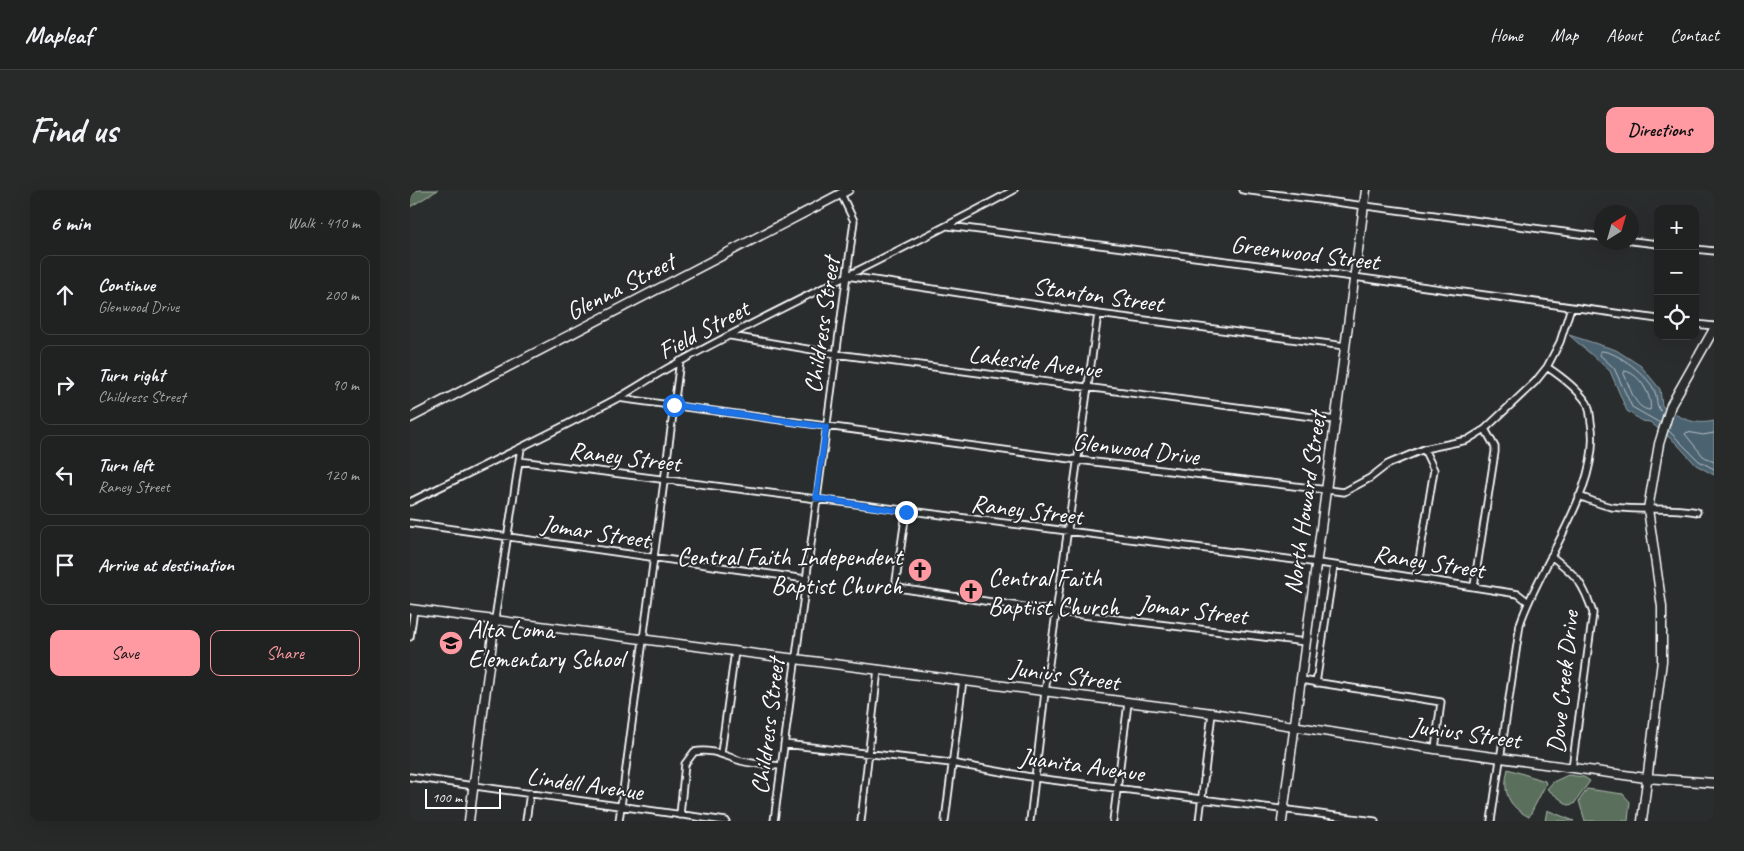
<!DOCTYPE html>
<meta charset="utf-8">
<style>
:root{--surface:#202222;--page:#282a2a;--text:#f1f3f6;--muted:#a2a4a5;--line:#3d3f40;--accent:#ff9aa2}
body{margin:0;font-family:Caveat,sans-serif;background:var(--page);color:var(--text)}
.controls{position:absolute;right:15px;top:15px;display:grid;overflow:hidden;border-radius:10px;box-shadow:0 5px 20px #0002}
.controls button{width:45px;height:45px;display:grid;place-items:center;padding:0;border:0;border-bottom:1px solid var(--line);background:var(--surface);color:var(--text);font:25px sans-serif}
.compass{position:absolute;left:1184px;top:15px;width:45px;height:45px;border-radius:50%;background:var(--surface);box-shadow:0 5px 20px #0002;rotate:37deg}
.scale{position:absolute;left:15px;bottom:12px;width:76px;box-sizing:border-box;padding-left:5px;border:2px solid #fff;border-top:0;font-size:14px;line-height:18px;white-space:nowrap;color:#fff;-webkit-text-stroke:4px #2a2d2e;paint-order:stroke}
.stop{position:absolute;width:15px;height:15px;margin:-11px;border:4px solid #1a73e8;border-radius:50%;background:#fff}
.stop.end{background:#1a73e8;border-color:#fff;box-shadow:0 1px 5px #0008}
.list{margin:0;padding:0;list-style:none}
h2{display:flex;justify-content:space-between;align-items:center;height:65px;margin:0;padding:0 20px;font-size:21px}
h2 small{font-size:16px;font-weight:400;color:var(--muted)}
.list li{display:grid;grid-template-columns:32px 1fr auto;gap:15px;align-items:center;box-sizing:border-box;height:80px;margin:0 10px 10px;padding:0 10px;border:1px solid var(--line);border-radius:10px}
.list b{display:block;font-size:19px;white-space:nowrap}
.list p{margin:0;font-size:16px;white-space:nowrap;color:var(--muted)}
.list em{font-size:16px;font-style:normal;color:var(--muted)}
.actions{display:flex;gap:10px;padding:15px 20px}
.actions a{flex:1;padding:11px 0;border:1px solid var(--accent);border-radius:10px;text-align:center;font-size:18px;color:var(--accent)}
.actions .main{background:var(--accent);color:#111}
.icon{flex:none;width:28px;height:28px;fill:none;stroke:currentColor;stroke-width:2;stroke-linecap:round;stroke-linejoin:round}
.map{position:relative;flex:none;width:1304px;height:631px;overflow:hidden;border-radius:10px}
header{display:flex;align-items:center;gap:30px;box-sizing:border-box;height:70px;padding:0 25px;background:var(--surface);border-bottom:1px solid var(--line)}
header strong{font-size:24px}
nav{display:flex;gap:28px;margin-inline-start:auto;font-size:18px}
.intro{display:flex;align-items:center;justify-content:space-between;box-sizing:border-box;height:120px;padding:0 30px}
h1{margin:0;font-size:35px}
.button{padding:12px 22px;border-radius:10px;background:var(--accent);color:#111;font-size:18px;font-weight:700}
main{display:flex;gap:30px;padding:0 30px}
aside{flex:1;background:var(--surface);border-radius:10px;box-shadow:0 5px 20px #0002}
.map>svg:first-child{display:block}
.green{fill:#5a705c;stroke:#acb8ae}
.water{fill:#4b626f;stroke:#93a1a9}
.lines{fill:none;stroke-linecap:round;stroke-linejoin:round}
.shore{stroke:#b7c0c5;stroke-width:1}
.street-casing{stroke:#fff;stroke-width:9}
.secondary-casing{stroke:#fff;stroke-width:11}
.street{stroke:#2a2d2e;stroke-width:5.5}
.secondary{stroke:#2a2d2e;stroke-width:8}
.route{stroke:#1a73e8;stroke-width:6}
.labels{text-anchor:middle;stroke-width:4;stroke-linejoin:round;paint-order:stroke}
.street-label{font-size:25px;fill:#fff;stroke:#2a2d2e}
.poi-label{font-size:25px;fill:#fff;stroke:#2a2d2e;text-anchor:start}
</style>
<header>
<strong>Mapleaf</strong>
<nav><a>Home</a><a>Map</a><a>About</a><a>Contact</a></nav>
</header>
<div class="intro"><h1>Find us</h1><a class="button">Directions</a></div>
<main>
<aside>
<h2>6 min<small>Walk · 410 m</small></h2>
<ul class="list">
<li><svg class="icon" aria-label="ahead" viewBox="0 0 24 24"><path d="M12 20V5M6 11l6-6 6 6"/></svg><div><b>Continue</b><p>Glenwood Drive</p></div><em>200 m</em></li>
<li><svg class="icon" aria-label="right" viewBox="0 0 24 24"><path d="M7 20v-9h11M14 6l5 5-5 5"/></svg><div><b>Turn right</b><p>Childress Street</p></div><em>90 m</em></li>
<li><svg class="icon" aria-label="left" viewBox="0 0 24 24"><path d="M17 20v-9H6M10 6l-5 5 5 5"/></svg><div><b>Turn left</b><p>Raney Street</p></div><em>120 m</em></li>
<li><svg class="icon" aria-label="arrive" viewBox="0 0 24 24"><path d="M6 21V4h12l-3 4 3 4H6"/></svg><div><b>Arrive at destination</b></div></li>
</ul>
<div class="actions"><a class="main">Save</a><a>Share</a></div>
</aside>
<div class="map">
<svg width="1304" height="631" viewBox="0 0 1304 631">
<rect width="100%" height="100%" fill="#2a2d2e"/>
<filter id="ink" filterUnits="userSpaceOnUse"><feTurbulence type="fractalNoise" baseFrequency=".02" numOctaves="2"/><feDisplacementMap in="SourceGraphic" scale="10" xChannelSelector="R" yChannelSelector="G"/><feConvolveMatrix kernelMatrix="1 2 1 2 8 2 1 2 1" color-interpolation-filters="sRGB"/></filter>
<g filter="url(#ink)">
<path class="green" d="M0 0H28L0 17Z
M1098 579 1135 591 1136 594 1119 627C1098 616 1092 602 1098 579Z
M1158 585 1174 587 1180 591 1164 614 1158 615 1137 599 1143 592Z
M1177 599 1213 604 1220 612 1218 631H1175L1169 611Z
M1137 620 1164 631H1135Z"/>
<path class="water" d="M1159 145 1206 160 1231 176 1250 199 1252 216C1269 227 1283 236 1304 231V285L1286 275 1266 253 1240 232 1232 231 1217 221 1200 181Z"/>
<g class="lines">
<path class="shore" d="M1215 181C1229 183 1243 206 1240 220 1224 219 1220 196 1214 184Z
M1250 233 1222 217 1204 178 1190 165V161C1206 160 1240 187 1245 202 1248 210 1245 217 1253 223
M1258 240 1289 271 1304 279
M1304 243 1293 245 1277 242 1275 244 1293 266 1304 272"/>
<g class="street-casing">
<path id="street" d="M833 0 1192 47
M538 36 944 87 1248 129
M1222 51 1248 54
M1285 59 1304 61
M437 86 688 124 935 156
M1285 134 1304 136
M321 146 426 164 925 230
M208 208 668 270 934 302 960 288 978 274 1014 259 1057 250 1075 239 1125 192 1137 177 1150 152 1161 117
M109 271 924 375 1108 404 1117 411
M1169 306C1180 310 1191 315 1202 317 1231 321 1259 317 1287 322
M0 312C69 278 138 245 206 209 228 197 249 182 271 171 381 111 495 60 604 0
M496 322 486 391 488 398 648 422 896 452
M0 333 396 389
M1141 366C1166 385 1173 392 1183 423L1162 578
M1006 388 1024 280 1014 259
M1064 396 1085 262V257L1075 239
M85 429 111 258
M0 447 4 419
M891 490 1031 512 1025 559
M906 493 924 375
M374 554 541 573 626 588 965 631
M311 563 325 461
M0 587 316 631
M270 625 275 574 284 562C301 558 315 566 331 571 343 574 358 575 371 576
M116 631 120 603
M209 631 270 171
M364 631 444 31 431 4
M451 631 468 479
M535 631 553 490
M620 631 635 502 688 124
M703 631 718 513
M789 631 802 523
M1081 631 1110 434C1130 373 1193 296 1181 232 1180 226 1180 218 1177 213 1167 198 1152 187 1137 177"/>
</g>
<g class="secondary-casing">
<path id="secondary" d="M0 228 438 0
M0 419 802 523 1025 559 1236 588 1304 593
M59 631 85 429
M872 631 956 0
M1232 631 1252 471V417L1238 319 1249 254 1261 215 1304 139"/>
</g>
<use href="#street" class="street"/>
<use href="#secondary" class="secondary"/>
</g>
</g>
<g class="lines" filter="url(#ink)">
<path class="route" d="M264 215 416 237 406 308 496 322"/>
</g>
<defs>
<g id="church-disc" transform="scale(1.25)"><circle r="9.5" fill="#ff9aa2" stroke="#2a2d2e"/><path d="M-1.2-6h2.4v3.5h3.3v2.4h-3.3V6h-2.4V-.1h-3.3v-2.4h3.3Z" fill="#111"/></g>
<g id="school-disc" transform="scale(1.25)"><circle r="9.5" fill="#ff9aa2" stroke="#2a2d2e"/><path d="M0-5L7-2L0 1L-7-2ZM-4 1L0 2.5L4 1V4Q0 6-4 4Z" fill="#111"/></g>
</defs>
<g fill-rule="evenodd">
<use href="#church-disc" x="510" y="380"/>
<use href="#church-disc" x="561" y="401"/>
<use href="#school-disc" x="41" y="453"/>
</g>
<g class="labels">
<g class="street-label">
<text transform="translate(895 62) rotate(7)" y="9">Greenwood Street</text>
<text transform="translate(210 96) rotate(-27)" y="9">Glenna Street</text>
<text transform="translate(688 104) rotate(8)" y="9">Stanton Street</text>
<text transform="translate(411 135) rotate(-82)" y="9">Childress Street</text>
<text transform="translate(293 139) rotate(-28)" y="9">Field Street</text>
<text transform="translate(625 171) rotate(7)" y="9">Lakeside Avenue</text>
<text transform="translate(726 258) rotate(7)" y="9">Glenwood Drive</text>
<text transform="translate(215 266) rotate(7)" y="9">Raney Street</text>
<text transform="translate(894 313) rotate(-82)" y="9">North Howard Street</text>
<text transform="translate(617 319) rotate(7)" y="9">Raney Street</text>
<text transform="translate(186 341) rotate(9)" y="9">Jomar Street</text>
<text transform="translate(1019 371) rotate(9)" y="9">Raney Street</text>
<text transform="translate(783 419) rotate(7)" y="9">Jomar Street</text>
<text transform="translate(655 484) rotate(8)" y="9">Junius Street</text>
<text transform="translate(1152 492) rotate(-84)" y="9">Dove Creek Drive</text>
<text transform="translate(357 536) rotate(-83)" y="9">Childress Street</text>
<text transform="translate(1056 542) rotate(8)" y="9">Junius Street</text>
<text transform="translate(672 574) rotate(8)" y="9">Juanita Avenue</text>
<text transform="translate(175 593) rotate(8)" y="9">Lindell Avenue</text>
</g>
<g class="poi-label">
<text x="492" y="375" text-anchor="end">Central Faith Independent<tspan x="492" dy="29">Baptist Church</tspan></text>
<text x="578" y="396">Central Faith<tspan x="578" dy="29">Baptist Church</tspan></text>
<text x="58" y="448">Alta Loma<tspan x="58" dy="29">Elementary School</tspan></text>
</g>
</g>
</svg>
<div class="controls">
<button>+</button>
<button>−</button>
<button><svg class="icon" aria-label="locate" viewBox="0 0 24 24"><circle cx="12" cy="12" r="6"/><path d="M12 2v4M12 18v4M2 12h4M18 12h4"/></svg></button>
</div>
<svg class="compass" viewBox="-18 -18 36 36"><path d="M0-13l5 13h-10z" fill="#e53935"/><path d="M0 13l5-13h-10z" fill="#a2a4a5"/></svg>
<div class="scale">100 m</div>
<div class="stop" style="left:264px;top:215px"></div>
<div class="stop end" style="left:496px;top:322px"></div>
</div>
</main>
